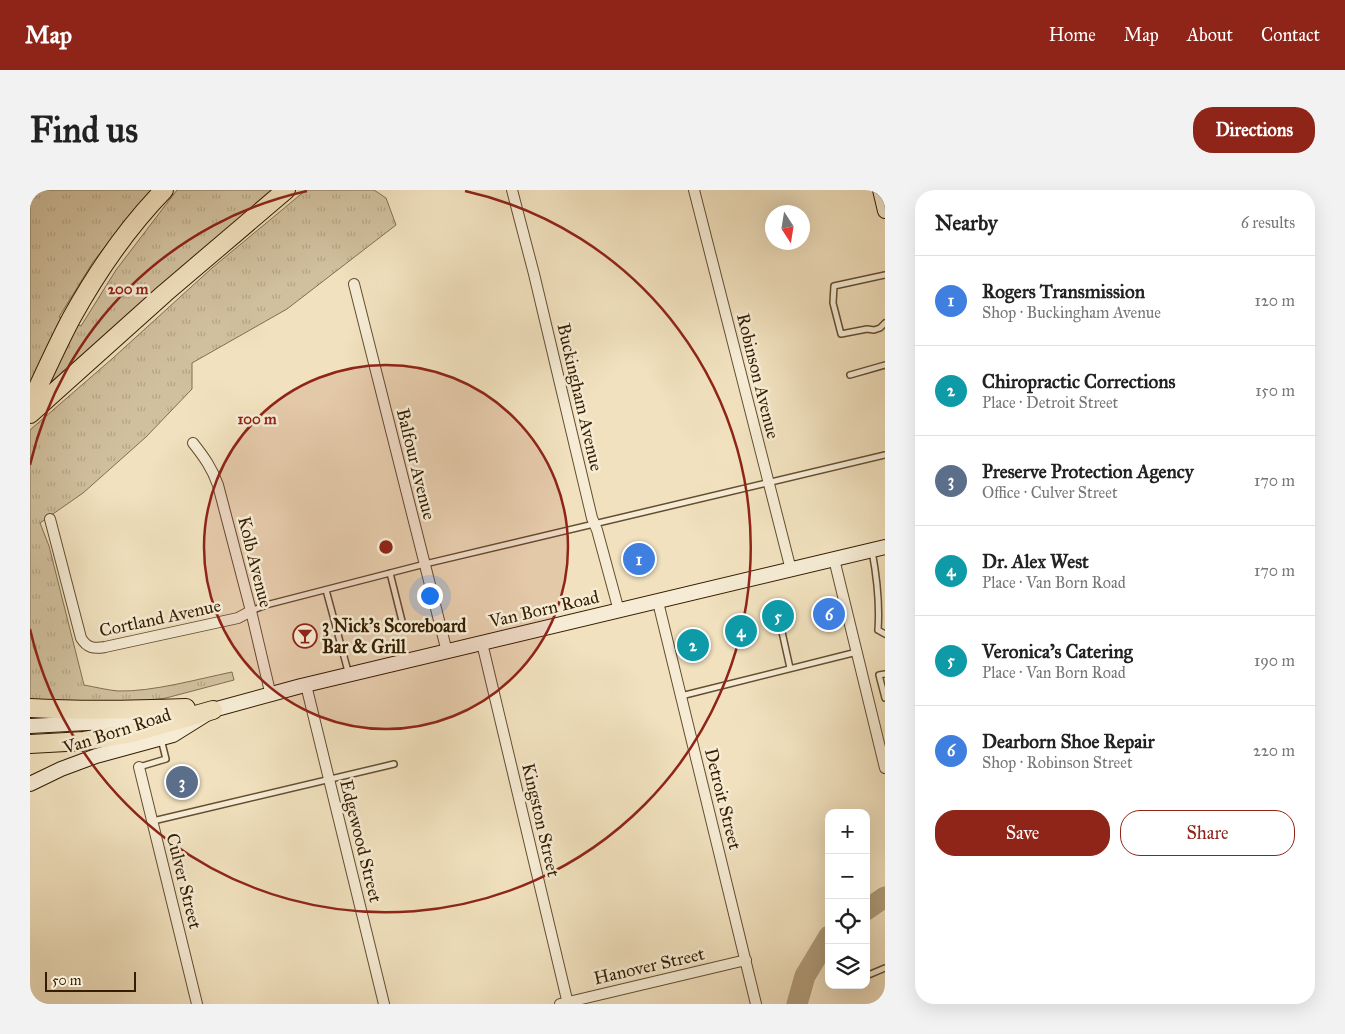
<!DOCTYPE html>
<meta charset="utf-8">
<style>
:root{--surface:#fff;--page:#f2f2f2;--text:#222;--muted:#767676;--line:#e0e0e0;--accent:#8f2418}
body{margin:0;font-family:"IM FELL Great Primer",serif;background:var(--page);color:var(--text)}
.controls{position:absolute;right:15px;bottom:15px;display:grid;overflow:hidden;border-radius:10px;box-shadow:0 5px 20px #0002}
.controls button{width:45px;height:45px;display:grid;place-items:center;padding:0;border:0;border-bottom:1px solid var(--line);background:var(--surface);color:var(--text);font:25px sans-serif}
.compass{position:absolute;left:735px;top:15px;width:45px;height:45px;border-radius:50%;background:var(--surface);box-shadow:0 5px 20px #0002;rotate:168deg}
.scale{position:absolute;left:15px;bottom:12px;width:91px;box-sizing:border-box;padding-left:5px;border:2px solid #341d00;border-top:0;font-size:14px;line-height:18px;white-space:nowrap;color:#341d00;-webkit-text-stroke:4px #f6ecd5;paint-order:stroke}
.you{position:absolute;left:399px;top:405px;width:18px;height:18px;margin:-12px;border:4px solid #fff;border-radius:50%;background:#1a73e8;box-shadow:0 0 0 8px #1a73e833}
.badge{display:grid;place-items:center;width:32px;height:32px;border-radius:50%;background:var(--accent);color:#fff;font-size:16px;font-weight:700}
.pin{position:absolute;translate:-50% -50%;border:2px solid #fff;box-shadow:0 1px 5px #0006}
.list{margin:0;padding:0;list-style:none}
h2{display:flex;justify-content:space-between;align-items:center;height:65px;margin:0;padding:0 20px;font-size:21px}
h2 small{font-size:16px;font-weight:400;color:var(--muted)}
.list li{display:grid;grid-template-columns:32px 1fr auto;gap:15px;align-items:center;box-sizing:border-box;height:90px;padding:0 20px;border-top:1px solid var(--line)}
.list b{display:block;font-size:19px;white-space:nowrap}
.list p{margin:0;font-size:16px;white-space:nowrap;color:var(--muted)}
.list em{font-size:16px;font-style:normal;color:var(--muted)}
.actions{display:flex;gap:10px;padding:15px 20px}
.actions a{flex:1;padding:11px 0;border:1px solid var(--accent);border-radius:20px;text-align:center;font-size:18px;color:var(--accent)}
.actions .main{background:var(--accent);color:#fff}
.icon{flex:none;width:28px;height:28px;fill:none;stroke:currentColor;stroke-width:2;stroke-linecap:round;stroke-linejoin:round}
.map{position:relative;flex:none;width:855px;height:814px;overflow:hidden;border-radius:20px}
header{display:flex;align-items:center;gap:30px;box-sizing:border-box;height:70px;padding:0 25px;background:var(--accent);color:#fff}
header strong{font-size:24px}
nav{display:flex;gap:28px;margin-inline-start:auto;font-size:18px}
.intro{display:flex;align-items:center;justify-content:space-between;box-sizing:border-box;height:120px;padding:0 30px}
h1{margin:0;font-size:35px}
.button{padding:12px 22px;border-radius:20px;background:var(--accent);color:#fff;font-size:18px;font-weight:700}
main{display:flex;gap:30px;padding:0 30px}
aside{flex:1;background:var(--surface);border-radius:20px;box-shadow:0 5px 20px #0002}
.map>svg:first-child{display:block}
.grass{fill:url(#grass-tufts);stroke:#826e4f}
.lines{fill:none;stroke-linecap:round;stroke-linejoin:round}
.river{stroke:#b19e7d;stroke-width:21}
.service-casing{stroke:#634e30;stroke-width:8}
.minor-casing{stroke:#634e30;stroke-width:12}
.secondary-casing{stroke:#341d00;stroke-width:16}
.motorway-casing{stroke:#341d00;stroke-width:20}
.service{stroke:#f6ecd5;stroke-width:5}
.minor{stroke:#f6ecd5;stroke-width:10}
.secondary{stroke:#f6ecd5;stroke-width:14}
.motorway{stroke:#f1e1be;stroke-width:18}
.ring{fill:none;stroke:#8f2418;stroke-width:2.5}
.labels{text-anchor:middle;stroke-width:5;stroke-linejoin:round;paint-order:stroke}
.street-label{font-size:18px;fill:#341d00;stroke:#f6ecd5}
.poi-label{font-size:18px;font-weight:bold;fill:#341d00;stroke:#f6ecd5;text-anchor:start}
.centre{fill:#8f2418;stroke:#f6ecd5;stroke-width:2.5}
.ring-label{font-size:15px;text-anchor:middle;font-weight:bold;fill:#8f2418;stroke:#f6ecd5;stroke-width:5;stroke-linejoin:round;paint-order:stroke}
</style>
<header>
<strong>Map</strong>
<nav><a>Home</a><a>Map</a><a>About</a><a>Contact</a></nav>
</header>
<div class="intro"><h1>Find us</h1><a class="button">Directions</a></div>
<main>
<div class="map">
<svg width="855" height="814" viewBox="0 0 855 814">
<defs>
<pattern id="grass-tufts" width="24" height="20" patternUnits="userSpaceOnUse" patternTransform="scale(1.25)"><rect width="24" height="20" fill="#d1c09e"/><path d="M3 7l-1-3M5 7V3M7 7l1-3M15 17l-1-3M17 17v-4M19 17l1-3" fill="none" stroke="#b4a586"/></pattern>
</defs>
<rect width="100%" height="100%" fill="#f1e1be"/>
<filter id="stains"><feTurbulence type="fractalNoise" baseFrequency=".004" numOctaves="4"/><feColorMatrix values="0 0 0 0 .2 0 0 0 0 .09 0 0 0 0 .02 0 0 0 .5 -.17"/></filter>
<radialGradient id="worn" r=".72"><stop offset=".6" stop-color="#630" stop-opacity="0"/><stop offset="1" stop-color="#630" stop-opacity=".3"/></radialGradient>
<path class="grass" d="M0 0H122L104 20 63 72 29 127 51 136 86 80 147 0H246L0 210Z
M276 0H344L356 8 366 35 257 119 162 173V199L116 247 53 303 10 333 19 356 54 495C65 497 77 500 88 501 122 502 168 489 202 482L204 490 136 508 91 514 0 511V240L83 168 182 78Z"/>
<g class="lines">
<path class="river" d="M836 720 855 707
M767 814 775 786 799 746"/>
<g class="service-casing">
<path id="service" d="M855 85 804 96 803 113 811 144 837 139 844 140 850 138 855 133
M820 185 855 175
M842 361C847 388 850 413 848 440
M360 383 372 431
M296 400 319 485
M221 421 236 415 395 374 855 265
M848 440 855 444
M752 442 760 478
M855 484 849 485 855 508
M651 506 827 462
M109 577 136 569 131 549
M123 631 364 574
M836 786 855 778"/>
</g>
<g class="minor-casing">
<path id="minor" d="M482 0 504 84 562 328 567 340 589 421
M664 0 761 380
M324 94 417 462
M163 253C174 267 182 278 188 295L221 421 241 506
M20 329 51 448C57 458 64 459 75 457L208 428 221 421
M804 369 855 578
M628 412 726 814
M452 453 538 814
M276 495 354 814
M109 577 167 814
M530 814 716 770"/>
</g>
<g class="secondary-casing">
<path id="secondary" d="M850 0 855 21
M0 536 77 532 123 525
M0 594 31 579 66 566 143 545 183 520 271 496 855 357"/>
</g>
<g class="motorway-casing">
<path id="motorway" d="M0 214C14 185 27 155 42 127 67 82 98 37 134 0
M0 224 135 103 256 0
M0 518C52 521 104 520 156 518
M0 554 54 551 102 543 183 520"/>
</g>
<use href="#service" class="service"/>
<use href="#minor" class="minor"/>
<use href="#secondary" class="secondary"/>
<use href="#motorway" class="motorway"/>
</g>
<circle cx="356" cy="357" r="182" fill="#8f2418" fill-opacity=".12"/>
<g class="ring">
<circle cx="356" cy="357" r="182"/>
<path d="M0 275A365 365 0 0 1 277 1M435 1A365 365 0 1 1 0 439"/>
</g>
<defs>
<g id="bar-ring" transform="scale(1.25)"><circle r="9.5" fill="#f6ecd5" stroke="#8f2418" stroke-width="1.5"/><path d="M-6-5H6L.8 .8V4.5H3.5V6h-7V4.5H-.8V.8Z" fill="#8f2418"/></g>
</defs>
<g fill-rule="evenodd">
<use href="#bar-ring" x="275" y="446"/>
</g>
<g class="labels">
<g class="street-label">
<text transform="translate(728 186) rotate(76)" y="6">Robinson Avenue</text>
<text transform="translate(550 207) rotate(77)" y="6">Buckingham Avenue</text>
<text transform="translate(386 274) rotate(76)" y="6">Balfour Avenue</text>
<text transform="translate(225 372) rotate(76)" y="6">Kolb Avenue</text>
<text transform="translate(514 419) rotate(-13)" y="6">Van Born Road</text>
<text transform="translate(130 428) rotate(-12)" y="6">Cortland Avenue</text>
<text transform="translate(87 541) rotate(-18)" y="6">Van Born Road</text>
<text transform="translate(693 609) rotate(76)" y="6">Detroit Street</text>
<text transform="translate(511 630) rotate(77)" y="6">Kingston Street</text>
<text transform="translate(331 651) rotate(76)" y="6">Edgewood Street</text>
<text transform="translate(154 691) rotate(76)" y="6">Culver Street</text>
<text transform="translate(619 776) rotate(-13)" y="6">Hanover Street</text>
</g>
<g class="poi-label">
<text x="292" y="442">3 Nick's Scoreboard<tspan x="292" dy="21">Bar &amp; Grill</tspan></text>
</g>
</g>
<circle cx="356" cy="357" r="8" class="centre"/>
<g class="ring-label">
<text x="98" y="104">200 m</text>
<text x="227" y="234">100 m</text>
</g>
<rect width="100%" height="100%" filter="url(#stains)"/>
<rect width="100%" height="100%" fill="url(#worn)"/>
</svg>
<div class="controls">
<button>+</button>
<button>−</button>
<button><svg class="icon" aria-label="locate" viewBox="0 0 24 24"><circle cx="12" cy="12" r="6"/><path d="M12 2v4M12 18v4M2 12h4M18 12h4"/></svg></button>
<button><svg class="icon" aria-label="layers" viewBox="0 0 24 24"><path d="M12 4l9 5-9 5-9-5zM3 14l9 5 9-5"/></svg></button>
</div>
<svg class="compass" viewBox="-18 -18 36 36"><path d="M0-13l5 13h-10z" fill="#e53935"/><path d="M0 13l5-13h-10z" fill="#767676"/></svg>
<div class="scale">50 m</div>
<div class="you"></div>
<div class="pin badge" style="left:609px;top:369px;background:#3f7fe0">1</div>
<div class="pin badge" style="left:663px;top:455px;background:#0f9aa8">2</div>
<div class="pin badge" style="left:152px;top:592px;background:#5c6f8a">3</div>
<div class="pin badge" style="left:711px;top:441px;background:#0f9aa8">4</div>
<div class="pin badge" style="left:748px;top:426px;background:#0f9aa8">5</div>
<div class="pin badge" style="left:799px;top:424px;background:#3f7fe0">6</div>
</div>
<aside>
<h2>Nearby<small>6 results</small></h2>
<ul class="list">
<li><span class="badge" style="background:#3f7fe0">1</span><div><b>Rogers Transmission</b><p>Shop · Buckingham Avenue</p></div><em>120 m</em></li>
<li><span class="badge" style="background:#0f9aa8">2</span><div><b>Chiropractic Corrections</b><p>Place · Detroit Street</p></div><em>150 m</em></li>
<li><span class="badge" style="background:#5c6f8a">3</span><div><b>Preserve Protection Agency</b><p>Office · Culver Street</p></div><em>170 m</em></li>
<li><span class="badge" style="background:#0f9aa8">4</span><div><b>Dr. Alex West</b><p>Place · Van Born Road</p></div><em>170 m</em></li>
<li><span class="badge" style="background:#0f9aa8">5</span><div><b>Veronica's Catering</b><p>Place · Van Born Road</p></div><em>190 m</em></li>
<li><span class="badge" style="background:#3f7fe0">6</span><div><b>Dearborn Shoe Repair</b><p>Shop · Robinson Street</p></div><em>220 m</em></li>
</ul>
<div class="actions"><a class="main">Save</a><a>Share</a></div>
</aside>
</main>
